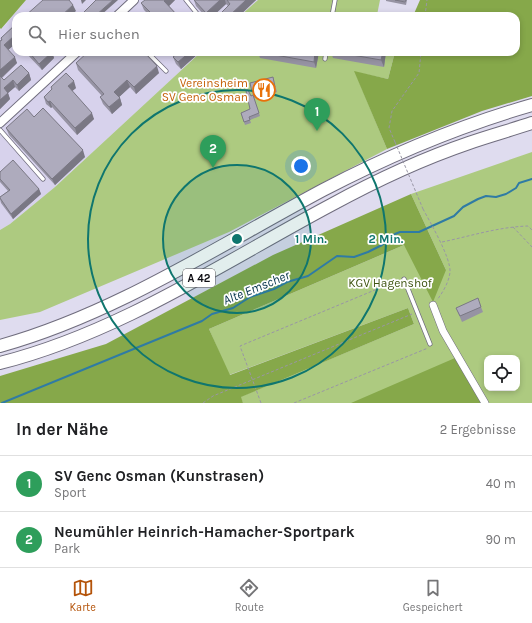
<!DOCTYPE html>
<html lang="de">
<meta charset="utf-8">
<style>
:root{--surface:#fff;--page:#f2f2f2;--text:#202124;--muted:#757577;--line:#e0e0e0;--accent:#b45309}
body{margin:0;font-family:Karla,sans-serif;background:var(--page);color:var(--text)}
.controls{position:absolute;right:12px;bottom:12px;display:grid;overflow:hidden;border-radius:8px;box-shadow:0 2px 6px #0003}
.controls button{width:36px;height:36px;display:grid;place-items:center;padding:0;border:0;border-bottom:1px solid var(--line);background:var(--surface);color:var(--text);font:20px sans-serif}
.you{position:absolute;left:301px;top:166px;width:14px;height:14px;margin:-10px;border:3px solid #fff;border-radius:50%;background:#1a73e8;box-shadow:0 0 0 6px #1a73e833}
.badge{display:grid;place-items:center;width:26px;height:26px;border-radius:50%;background:var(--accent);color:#fff;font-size:13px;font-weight:700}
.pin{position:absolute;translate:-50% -33px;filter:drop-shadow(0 1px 2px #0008)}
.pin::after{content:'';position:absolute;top:21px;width:14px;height:12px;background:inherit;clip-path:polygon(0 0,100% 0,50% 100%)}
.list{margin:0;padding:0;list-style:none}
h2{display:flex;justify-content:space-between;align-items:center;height:52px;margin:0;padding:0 16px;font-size:17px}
h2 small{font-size:13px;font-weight:400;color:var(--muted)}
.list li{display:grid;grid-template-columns:26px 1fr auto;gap:12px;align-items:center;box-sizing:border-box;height:56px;padding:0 16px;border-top:1px solid var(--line)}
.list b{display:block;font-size:15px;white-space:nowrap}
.list p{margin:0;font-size:13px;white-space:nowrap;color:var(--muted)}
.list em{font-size:13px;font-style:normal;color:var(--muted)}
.icon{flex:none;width:22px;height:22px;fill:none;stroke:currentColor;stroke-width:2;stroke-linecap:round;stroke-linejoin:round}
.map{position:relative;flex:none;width:532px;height:403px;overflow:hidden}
.search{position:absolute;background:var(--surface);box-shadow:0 2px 6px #0003;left:12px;right:12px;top:12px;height:44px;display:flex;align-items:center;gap:10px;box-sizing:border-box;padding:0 14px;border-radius:12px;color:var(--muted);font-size:15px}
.sheet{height:164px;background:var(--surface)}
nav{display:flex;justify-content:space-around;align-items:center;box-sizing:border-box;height:56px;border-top:1px solid var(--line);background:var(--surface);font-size:11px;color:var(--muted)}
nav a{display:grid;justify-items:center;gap:2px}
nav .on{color:var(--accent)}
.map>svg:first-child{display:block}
.built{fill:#d7d2ec}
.green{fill:#adca80;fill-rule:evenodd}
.forest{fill:#86a84a}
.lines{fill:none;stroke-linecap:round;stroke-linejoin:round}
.stream{stroke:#2f7ba4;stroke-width:2}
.service-casing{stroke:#706d7e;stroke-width:5}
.minor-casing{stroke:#706d7e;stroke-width:8}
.tertiary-casing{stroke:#706d7e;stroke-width:10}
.motorway-casing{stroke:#706d7e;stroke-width:14}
.path{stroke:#9996a5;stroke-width:1;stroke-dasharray:3 2;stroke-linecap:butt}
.service{stroke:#fff;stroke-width:3.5}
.minor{stroke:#fff;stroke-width:7}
.tertiary{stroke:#fff;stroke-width:8}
.motorway{stroke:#fff;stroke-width:12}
.path-bridge{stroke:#9996a5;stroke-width:1;stroke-dasharray:3 2;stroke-linecap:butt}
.wall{fill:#9693a3}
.shaded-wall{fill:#7a7884}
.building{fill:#aeabbd;stroke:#7a7884}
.ring{fill:none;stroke:#0f766e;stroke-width:2}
.labels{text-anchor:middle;stroke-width:3.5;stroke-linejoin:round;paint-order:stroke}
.shield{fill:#fff;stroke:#565559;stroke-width:1}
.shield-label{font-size:11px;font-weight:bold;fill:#0d0c12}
.food-label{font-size:12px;fill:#c56008;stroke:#fff;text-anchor:end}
.park-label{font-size:12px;fill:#3e5410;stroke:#fff}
.water-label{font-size:13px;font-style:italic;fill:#023148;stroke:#fff}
.centre{fill:#0f766e;stroke:#fff;stroke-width:2}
.ring-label{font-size:12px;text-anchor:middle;font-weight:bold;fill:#0f766e;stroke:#fff;stroke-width:3.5;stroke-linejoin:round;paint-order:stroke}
</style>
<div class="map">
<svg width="532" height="403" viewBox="0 0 532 403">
<rect width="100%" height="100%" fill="#dfdcef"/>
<path class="built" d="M26 0H258L240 16H16V52H201L55 187 10 224 0 230V28L2 29Z"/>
<path class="green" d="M258 0H380L377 15H380L240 16Z
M201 52H395L388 79 355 72 387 149 229 232 40 312 0 320V230L10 224 55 187Z
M532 152V403H243L240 397 414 324 408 308 229 375 209 329 404 245 446 270 411 194ZM487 358H517V388H487Z"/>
<path class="forest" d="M0 0H26L1 29 0 28Z
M420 0H532V96L482 111 387 149 354 71 388 79 395 52H516V16H413Z
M411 194 446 270 433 302 404 245 209 329 230 375 408 308 414 324 241 397 243 403H0V376L106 344 273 255Z
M455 358 483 403H351Z"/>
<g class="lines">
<path class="stream" d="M2 403 202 321 212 314 233 308 250 297 274 289 287 282 308 276 337 256 354 257 368 252 382 245 395 234 400 232H419L454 216 463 207 478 199 486 196 496 197 506 194 516 188 519 183 532 179"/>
<g class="service-casing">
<path id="service" d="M186 0 199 16
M332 16 335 0
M147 52 166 71
M325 59 326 52
M0 130 43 179
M404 279 430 344"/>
</g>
<g class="minor-casing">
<path id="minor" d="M433 305 443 331 485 403"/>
</g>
<g class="tertiary-casing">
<path id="tertiary" d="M117 16 134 0
M0 123 77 52"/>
</g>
<g class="motorway-casing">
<path id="motorway" d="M0 346C115 314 218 246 323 190 390 155 459 126 532 105
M0 363C119 333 224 262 331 205 375 181 422 159 469 143 489 136 511 130 532 123"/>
</g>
<path class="path" d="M425 16 427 0
M395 142 389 128 392 111 419 73 421 52
M423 209C430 222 451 258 450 272 449 282 443 292 437 300
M513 227 532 247
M442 242C471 236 498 227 528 226L532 230
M203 403 213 396 412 314
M261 403 240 346 399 280
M294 403 428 348"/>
<use href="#service" class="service"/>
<use href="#minor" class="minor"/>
<use href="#tertiary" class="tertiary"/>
<use href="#motorway" class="motorway"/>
<path class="path-bridge" d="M395 142 423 209"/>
</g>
<path class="wall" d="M175 0 169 6 178 16H150L144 10 141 3Z
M194 0H256L239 16H218L228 6 226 4 213 16H205L196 6Z
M386 0H407L406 5 386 1Z
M16 24V43L8 50 17 63 2 78 4 80 29 73 31 80 19 91 15 87 8 93 10 99 0 109V41L1 40V38Z
M25 52H52L54 58 42 70Z
M179 52H200L181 69 176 64 173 57Z
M258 52H319L316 68 260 58Z
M331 52H386L384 67 333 58Z
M76 63 159 73 136 94 130 87 119 97 120 98 122 105 112 114 103 104 100 97 102 96 78 70Z
M273 77 277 92 254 98 252 92Z
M51 87 76 88 72 91 94 119 77 135 52 107 51 108 46 104 44 97 52 90Z
M253 95 260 116 250 120 251 123 245 125 241 113 250 109 251 96Z
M34 117 85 157 55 185 9 135 6 128Z
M0 172 39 189 41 194 13 219 1 203 0 199V197L8 191 0 182Z
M481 307 483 312 462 322 456 308Z"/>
<path class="shaded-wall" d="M81 0H86L82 4Z
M113 0H118L100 16H95Z
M165 0H175L167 8 164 1Z
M220 0H225L226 4 213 16H207L206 13Z
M246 0H256L239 16H229Z
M73 5 76 11 70 16H61Z
M14 36 16 43 6 52 4 45Z
M52 52 54 58 42 70 39 64Z
M190 52H200L181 69 178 62Z
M315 52H319L316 68 314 62Z
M383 52H386L384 67 381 60Z
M15 57 17 63 0 79V70Z
M157 66 159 73 136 94 134 87Z
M29 73 31 80 19 91 17 85Z
M13 80 15 87 8 93 10 99 0 109V100L4 88Z
M127 80 130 87 117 99 114 92Z
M74 81 76 88 70 93 68 86Z
M120 98 122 105 112 114 109 107Z
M50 101 52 107 51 108 48 102Z
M92 113 94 119 77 135 75 128Z
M83 150 85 157 55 185 52 179Z
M39 189 41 194 13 219 11 214Z"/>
<path class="building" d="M43 0H69L73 5 61 16H25Z
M96 0H113L95 16H80Z
M145 0H165L164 1 178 16H154L141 3Z
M194 0H220L206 13Z
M227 0H246L229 16H218L230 4Z
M395 0H406L405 2Z
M315 13 322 15V16H314Z
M16 24V38L14 36 4 45 15 57 0 70V41L2 40 1 38Z
M29 52H52L39 64Z
M88 52H144L157 66 134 87 127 80 114 92 120 98 109 107 100 97 104 94 76 63Z
M179 52H190L178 62 173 57Z
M259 52H315L314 62Z
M335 52H383L381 60Z
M21 65 29 73 17 85 13 80 4 88 8 93 0 100V76L4 80Z
M66 73 74 81 68 86 92 113 75 128 50 101 48 102 44 97 52 89 51 87Z
M273 77 275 87 252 92 250 83Z
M248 90 251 96 253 95 259 113 249 117 250 120 244 122 241 113 250 109 246 91Z
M43 108 83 150 52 179 6 128 27 109 34 117Z
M13 160 39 189 11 214 0 198V197L10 190 0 179V172Z
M478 298 481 307 460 316 456 308Z"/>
<circle cx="237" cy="239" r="74" fill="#0f766e" fill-opacity=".12"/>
<g class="ring">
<circle cx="237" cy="239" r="74"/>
<circle cx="237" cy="239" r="149"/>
</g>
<defs>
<g id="restaurant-ring" transform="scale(1.15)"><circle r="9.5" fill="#fff" stroke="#e8710a" stroke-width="1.5"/><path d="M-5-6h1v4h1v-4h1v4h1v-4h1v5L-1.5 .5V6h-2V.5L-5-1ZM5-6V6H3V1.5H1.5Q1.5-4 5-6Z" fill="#e8710a"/></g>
</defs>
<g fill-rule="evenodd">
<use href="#restaurant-ring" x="264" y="90"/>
</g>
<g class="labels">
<rect class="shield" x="183" y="269" width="32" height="18" rx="3"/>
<g class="shield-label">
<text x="199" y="282">A 42</text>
</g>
<g class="food-label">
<text x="248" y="87">Vereinsheim<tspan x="248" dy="14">SV Genc Osman</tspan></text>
</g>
<g class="park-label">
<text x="390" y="287">KGV Hagenshof</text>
</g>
<g class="water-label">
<text transform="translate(256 287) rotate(-22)" y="5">Alte Emscher</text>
</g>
</g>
<circle cx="237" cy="239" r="6" class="centre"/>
<g class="ring-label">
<text x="311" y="243">1 Min.</text>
<text x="386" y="243">2 Min.</text>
</g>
</svg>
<div class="controls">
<button><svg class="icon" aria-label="locate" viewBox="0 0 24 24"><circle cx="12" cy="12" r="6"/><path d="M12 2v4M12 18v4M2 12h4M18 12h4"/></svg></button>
</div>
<div class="you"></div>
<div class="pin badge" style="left:317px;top:131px;background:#2e9e5b">1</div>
<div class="pin badge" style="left:213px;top:168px;background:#2e9e5b">2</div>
<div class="search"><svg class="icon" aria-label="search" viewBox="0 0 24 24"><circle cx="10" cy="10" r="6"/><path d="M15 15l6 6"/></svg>Hier suchen</div>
</div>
<section class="sheet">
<h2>In der Nähe<small>2 Ergebnisse</small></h2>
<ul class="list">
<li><span class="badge" style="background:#2e9e5b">1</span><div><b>SV Genc Osman (Kunstrasen)</b><p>Sport</p></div><em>40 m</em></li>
<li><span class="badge" style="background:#2e9e5b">2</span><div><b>Neumühler Heinrich-Hamacher-Sportpark</b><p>Park</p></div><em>90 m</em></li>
</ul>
</section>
<nav>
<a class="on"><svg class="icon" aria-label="map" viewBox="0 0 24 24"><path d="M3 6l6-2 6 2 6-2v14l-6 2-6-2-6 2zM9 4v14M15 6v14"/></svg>Karte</a>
<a><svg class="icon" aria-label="directions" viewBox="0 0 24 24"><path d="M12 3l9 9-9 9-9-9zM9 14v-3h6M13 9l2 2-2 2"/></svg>Route</a>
<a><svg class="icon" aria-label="saved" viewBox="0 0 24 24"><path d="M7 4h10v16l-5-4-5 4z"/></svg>Gespeichert</a>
</nav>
